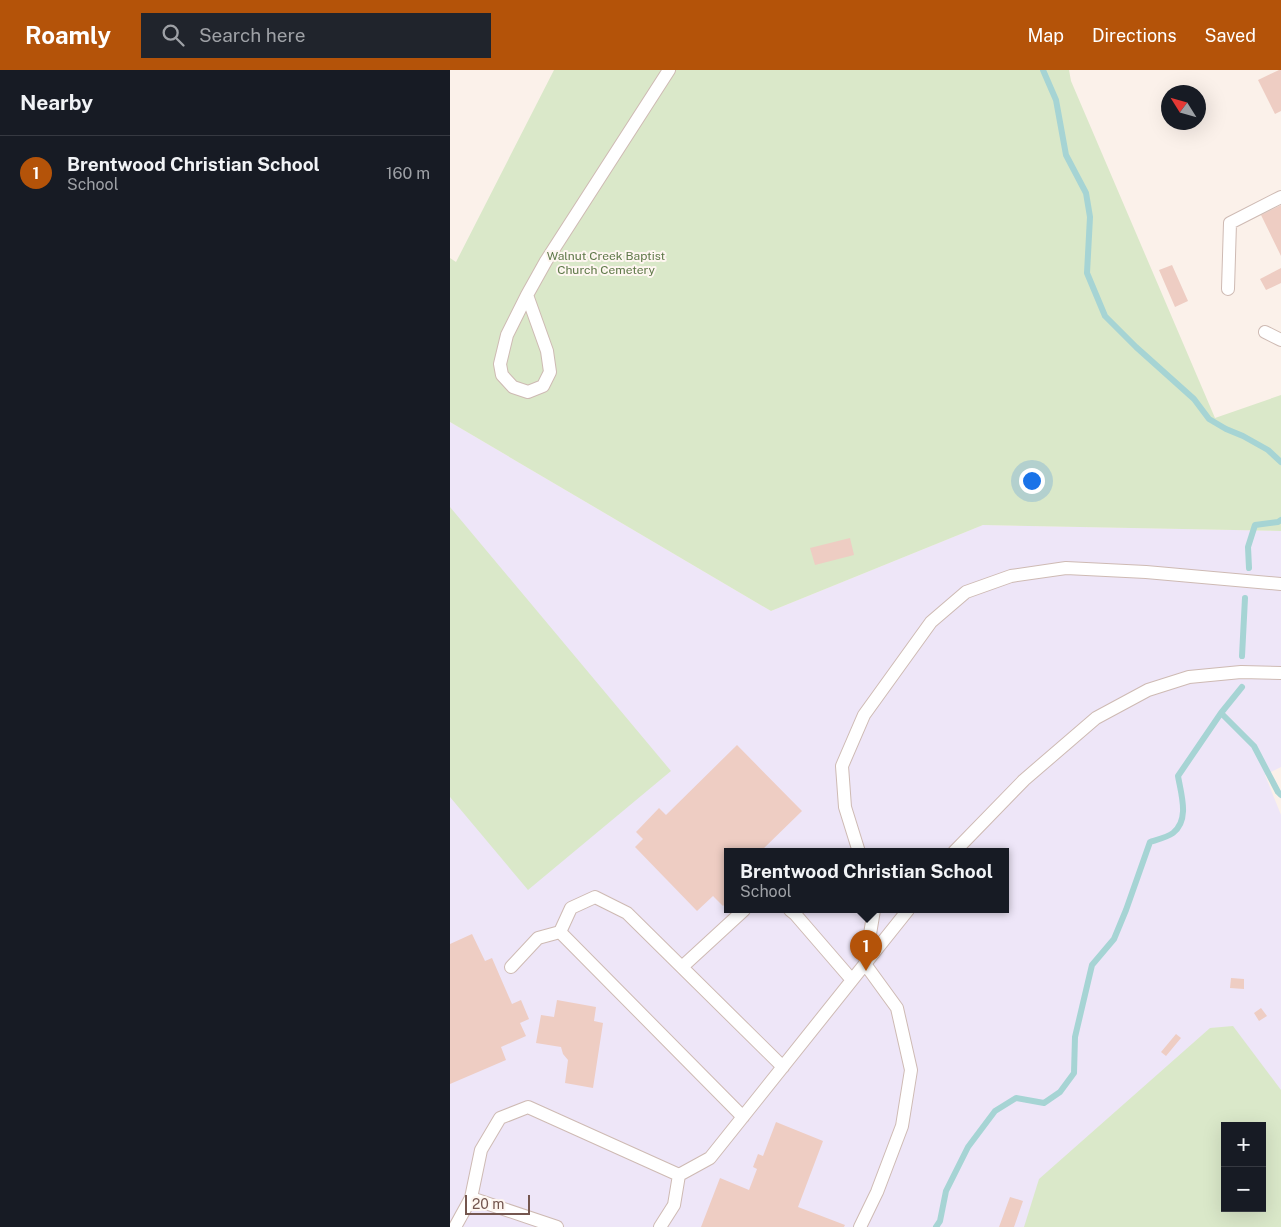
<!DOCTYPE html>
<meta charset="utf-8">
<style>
:root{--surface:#171b24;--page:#20242c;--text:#f1f3f6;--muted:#9ea1a6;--line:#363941;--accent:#b45309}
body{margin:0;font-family:"Public Sans",sans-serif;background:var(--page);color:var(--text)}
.controls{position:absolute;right:15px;bottom:15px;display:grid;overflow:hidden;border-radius:0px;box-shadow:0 5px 20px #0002}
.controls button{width:45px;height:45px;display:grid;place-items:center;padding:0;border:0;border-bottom:1px solid var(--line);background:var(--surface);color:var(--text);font:25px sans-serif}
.compass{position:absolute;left:711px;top:15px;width:45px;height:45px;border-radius:50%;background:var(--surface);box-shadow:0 5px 20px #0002;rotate:307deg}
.scale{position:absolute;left:15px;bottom:12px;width:65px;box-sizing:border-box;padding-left:5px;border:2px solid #74564f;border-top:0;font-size:14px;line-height:18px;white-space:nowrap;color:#74564f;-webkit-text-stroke:4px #fef6f0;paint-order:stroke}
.you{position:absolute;left:581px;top:410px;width:18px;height:18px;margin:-12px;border:4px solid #fff;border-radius:50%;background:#1a73e8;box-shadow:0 0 0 8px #1a73e833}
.badge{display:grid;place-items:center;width:32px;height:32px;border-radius:50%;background:var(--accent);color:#fff;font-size:16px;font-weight:700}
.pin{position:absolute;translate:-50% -41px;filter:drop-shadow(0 1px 2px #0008)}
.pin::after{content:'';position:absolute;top:26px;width:18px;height:15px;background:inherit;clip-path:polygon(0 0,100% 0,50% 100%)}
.popup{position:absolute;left:274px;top:778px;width:285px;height:65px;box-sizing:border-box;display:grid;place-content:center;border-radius:0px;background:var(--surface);filter:drop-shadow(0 1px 4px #0005);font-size:16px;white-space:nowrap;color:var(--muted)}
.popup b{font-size:19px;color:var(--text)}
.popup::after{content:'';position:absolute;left:50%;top:100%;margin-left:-10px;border:10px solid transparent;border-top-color:var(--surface)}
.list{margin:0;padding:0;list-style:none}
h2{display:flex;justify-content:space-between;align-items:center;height:65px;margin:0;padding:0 20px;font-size:21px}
h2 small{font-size:16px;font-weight:400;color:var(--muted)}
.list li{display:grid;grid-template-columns:32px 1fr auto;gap:15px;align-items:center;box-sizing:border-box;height:75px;padding:0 20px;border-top:1px solid var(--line)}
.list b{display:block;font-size:19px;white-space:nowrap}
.list p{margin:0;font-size:16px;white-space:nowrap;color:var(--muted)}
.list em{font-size:16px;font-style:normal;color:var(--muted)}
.icon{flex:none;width:28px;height:28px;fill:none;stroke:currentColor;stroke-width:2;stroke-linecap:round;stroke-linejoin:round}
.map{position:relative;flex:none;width:831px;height:1157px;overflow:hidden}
header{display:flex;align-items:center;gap:30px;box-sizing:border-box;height:70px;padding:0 25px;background:var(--accent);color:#fff}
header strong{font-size:24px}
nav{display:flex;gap:28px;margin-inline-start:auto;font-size:18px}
.search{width:350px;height:45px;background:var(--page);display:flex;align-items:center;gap:12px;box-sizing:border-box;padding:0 18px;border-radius:0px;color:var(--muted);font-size:19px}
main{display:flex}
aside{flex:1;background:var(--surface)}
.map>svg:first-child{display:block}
.education{fill:#eee6f8;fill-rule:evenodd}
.green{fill:#dae8c9;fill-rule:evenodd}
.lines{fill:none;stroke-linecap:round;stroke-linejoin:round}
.stream{stroke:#a6d4d4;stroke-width:6}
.building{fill:#eecdc3}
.service-casing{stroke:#cebab3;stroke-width:14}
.service{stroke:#fff;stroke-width:12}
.labels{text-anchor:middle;stroke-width:4;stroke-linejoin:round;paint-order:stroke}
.park-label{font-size:12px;fill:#5e7848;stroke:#fef6f0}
</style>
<header>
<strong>Roamly</strong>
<div class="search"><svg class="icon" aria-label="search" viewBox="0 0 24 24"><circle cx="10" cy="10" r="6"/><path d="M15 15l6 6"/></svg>Search here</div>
<nav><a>Map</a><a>Directions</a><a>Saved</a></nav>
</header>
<main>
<aside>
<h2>Nearby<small></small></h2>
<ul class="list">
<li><span class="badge">1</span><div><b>Brentwood Christian School</b><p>School</p></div><em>160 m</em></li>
</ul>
</aside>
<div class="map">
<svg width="831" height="1157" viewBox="0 0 831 1157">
<rect width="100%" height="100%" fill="#fbf1ea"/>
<path class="education" d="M0 352 321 541 533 455 831 461V697L815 705 831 745V1157H0ZM277 782H555V840H277ZM775 1056H812V1138H775Z"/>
<path class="green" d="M104 0H619L621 11 765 348 831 325V461L533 455 321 541 0 352V188L6 192Z
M0 437 221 701 78 820 0 727Z
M783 956 831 1020V1157H574L589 1109 760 958ZM775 1056H812V1138H775Z"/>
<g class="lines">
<path class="stream" d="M593 0 606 30 616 85 636 123 640 147 637 203 655 246 686 277 744 329 759 349 776 359 793 366 818 380 831 392
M799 498 798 477 805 455 828 452 831 450
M792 586 795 528
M771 643 804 676 828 722 831 725
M486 1157 490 1151 496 1121 518 1077 545 1041 566 1028 594 1033 610 1022 624 1003 625 967 642 895 664 869 676 840 700 772C706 770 718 767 723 763 740 750 731 724 728 706L771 643 792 617"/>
</g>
<path class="building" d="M829 0H831V41L825 44 808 10Z
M831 135V186L811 145Z
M722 195 738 231 725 237 709 200Z
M831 198V213L816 220 810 209Z
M400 468 404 485 365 495 360 478Z
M287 675 352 741 310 782H277V814L276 815 277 816V832L273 836 263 826 247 841 185 777 193 769 186 762 209 738 216 745Z
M22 864 35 891 42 888 62 934 71 930 79 949 70 953 76 966 51 977 56 990 0 1014V874Z
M781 908 794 909V919L780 918Z
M107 930 146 937 144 951 153 953 143 1018 115 1013 118 990 113 984 111 977 86 973 91 945 104 947Z
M811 938 817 946 809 951 804 943Z
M726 964 731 968 716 986 711 982Z
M326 1052 373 1071 348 1137 395 1155 394 1157H251L270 1108 299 1120 307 1099 303 1097 308 1084 313 1086Z
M560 1127 573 1131 564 1157H549Z"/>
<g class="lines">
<g class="service-casing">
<path id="service" d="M778 219 780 153 831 127
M77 225 97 281 100 302 93 316 78 322 63 317 52 305 50 294 57 265 77 225 96 191 219 0
M815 262 831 270
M409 782 395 737 392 696 414 645 481 552 516 522 561 506 616 498 696 502 831 514
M504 782 574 710 646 648 698 620 739 607 791 602 831 603
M340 840 345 844 402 910
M61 897 88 868 110 862
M232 897 294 840
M293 1047 110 862 121 838 145 827 177 843 333 997
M229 1105 260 1088 458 840
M21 1128 107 1157
M5 1157 21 1128 31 1080 50 1048 78 1037 229 1105 224 1135 210 1157
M410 1157 427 1122 452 1056 461 1000 447 938 415 894 424 840"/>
</g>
<use href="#service" class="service"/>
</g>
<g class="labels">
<g class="park-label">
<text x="156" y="190">Walnut Creek Baptist<tspan x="156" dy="14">Church Cemetery</tspan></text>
</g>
</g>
</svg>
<div class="controls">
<button>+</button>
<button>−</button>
</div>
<svg class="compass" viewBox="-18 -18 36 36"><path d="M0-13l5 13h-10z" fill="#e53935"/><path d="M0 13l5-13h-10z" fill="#9ea1a6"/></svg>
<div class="scale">20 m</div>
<div class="you"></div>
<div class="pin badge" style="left:416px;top:901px">1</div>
<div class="popup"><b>Brentwood Christian School</b>School</div>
</div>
</main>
